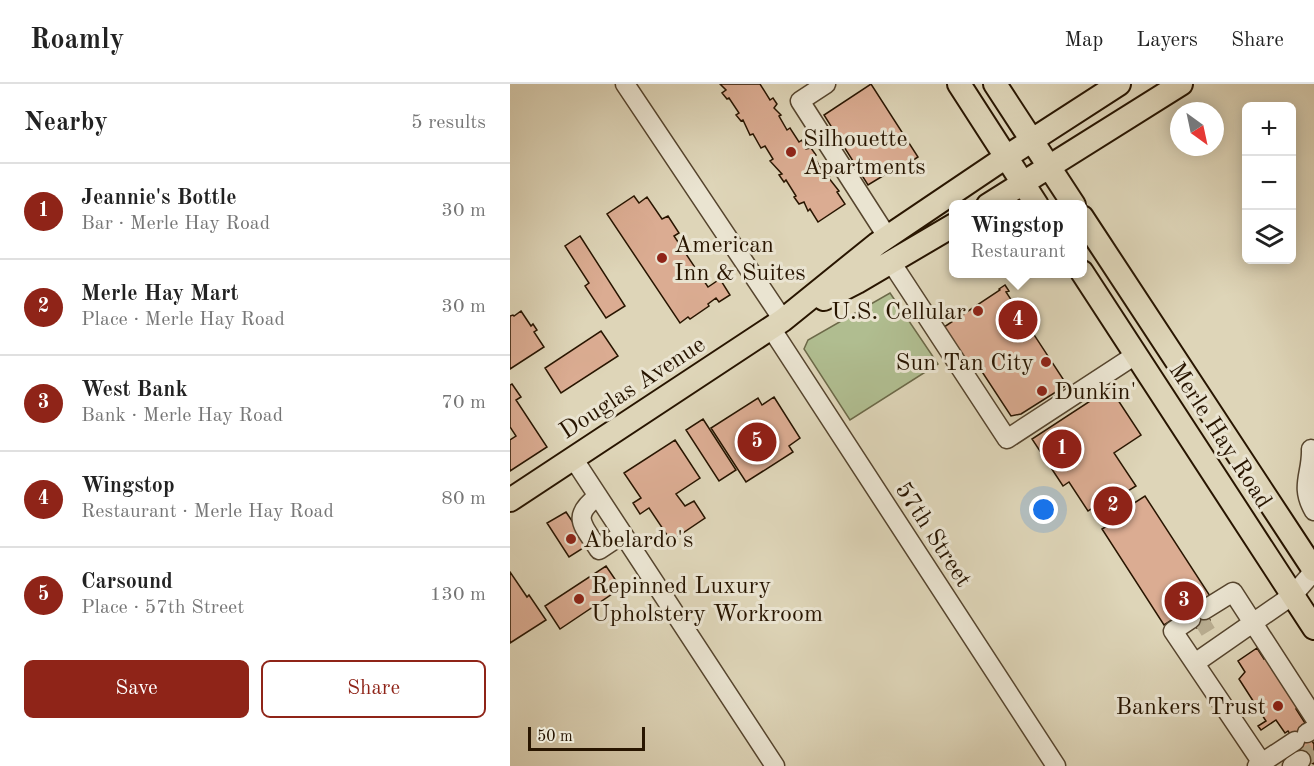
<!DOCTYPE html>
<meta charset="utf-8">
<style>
:root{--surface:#fff;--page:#f6f6f6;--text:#222;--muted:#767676;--line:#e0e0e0;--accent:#8f2418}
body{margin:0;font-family:"Old Standard TT",serif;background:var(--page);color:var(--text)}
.controls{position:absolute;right:18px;top:18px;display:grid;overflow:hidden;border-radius:9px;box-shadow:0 3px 15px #0003}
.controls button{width:54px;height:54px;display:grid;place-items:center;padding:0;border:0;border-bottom:2px solid var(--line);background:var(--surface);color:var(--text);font:30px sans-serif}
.compass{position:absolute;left:660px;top:18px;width:54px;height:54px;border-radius:50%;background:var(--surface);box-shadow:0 3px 15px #0003;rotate:147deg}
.scale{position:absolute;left:18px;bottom:15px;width:117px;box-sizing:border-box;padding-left:6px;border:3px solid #281500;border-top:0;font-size:16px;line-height:21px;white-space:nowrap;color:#281500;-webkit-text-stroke:4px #eae4d1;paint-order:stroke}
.you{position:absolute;left:534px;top:426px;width:21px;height:21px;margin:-15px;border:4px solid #fff;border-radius:50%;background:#1a73e8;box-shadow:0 0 0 9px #1a73e833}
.badge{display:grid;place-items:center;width:39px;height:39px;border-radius:50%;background:var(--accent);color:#fff;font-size:20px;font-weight:700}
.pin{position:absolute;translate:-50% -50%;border:3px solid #fff;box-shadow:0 2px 6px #0006}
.popup{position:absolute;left:439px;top:116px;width:138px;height:78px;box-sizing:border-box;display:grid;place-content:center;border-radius:9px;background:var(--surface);filter:drop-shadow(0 2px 4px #0005);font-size:20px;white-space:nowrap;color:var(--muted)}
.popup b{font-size:22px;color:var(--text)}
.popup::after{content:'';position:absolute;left:50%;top:100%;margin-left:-12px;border:12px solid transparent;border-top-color:var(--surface)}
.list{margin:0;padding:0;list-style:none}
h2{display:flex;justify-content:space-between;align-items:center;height:78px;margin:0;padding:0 24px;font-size:26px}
h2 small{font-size:20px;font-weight:400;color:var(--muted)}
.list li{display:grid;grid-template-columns:39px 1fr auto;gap:18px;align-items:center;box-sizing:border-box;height:96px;padding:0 24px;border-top:2px solid var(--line)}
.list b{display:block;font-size:22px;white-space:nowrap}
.list p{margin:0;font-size:20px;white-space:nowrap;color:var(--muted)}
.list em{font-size:20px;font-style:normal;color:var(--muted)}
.actions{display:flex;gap:12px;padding:18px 24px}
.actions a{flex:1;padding:14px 0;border:2px solid var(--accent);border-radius:9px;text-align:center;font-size:21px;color:var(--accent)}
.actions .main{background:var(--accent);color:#fff}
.icon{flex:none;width:33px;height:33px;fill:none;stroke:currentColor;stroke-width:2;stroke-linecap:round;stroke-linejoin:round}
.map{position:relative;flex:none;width:804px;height:682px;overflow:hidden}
header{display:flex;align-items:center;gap:36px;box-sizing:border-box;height:84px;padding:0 30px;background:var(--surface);border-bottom:2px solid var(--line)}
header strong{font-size:28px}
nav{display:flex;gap:33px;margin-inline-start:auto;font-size:21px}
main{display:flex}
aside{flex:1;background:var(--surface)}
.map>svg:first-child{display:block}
.green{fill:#b0bd90;stroke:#6c6948;stroke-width:1.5}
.building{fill:#dbac92;stroke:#281500;stroke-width:1.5}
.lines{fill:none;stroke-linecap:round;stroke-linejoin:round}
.minor-tunnel{stroke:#baaf93;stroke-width:18;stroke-dasharray:18 9;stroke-linecap:butt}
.minor-casing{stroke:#56452e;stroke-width:21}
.major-casing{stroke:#281500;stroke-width:26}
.minor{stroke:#eae4d1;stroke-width:18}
.major{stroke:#ded5b8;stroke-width:22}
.poi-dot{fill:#8f2418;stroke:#eae4d1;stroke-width:2}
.labels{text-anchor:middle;stroke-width:6;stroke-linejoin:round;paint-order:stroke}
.poi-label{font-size:24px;fill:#281500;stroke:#eae4d1;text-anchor:start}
.street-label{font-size:24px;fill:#281500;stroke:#eae4d1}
</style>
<header>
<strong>Roamly</strong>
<nav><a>Map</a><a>Layers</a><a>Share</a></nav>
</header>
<main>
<aside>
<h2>Nearby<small>5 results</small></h2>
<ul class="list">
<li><span class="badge">1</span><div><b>Jeannie's Bottle</b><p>Bar · Merle Hay Road</p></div><em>30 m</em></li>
<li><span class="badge">2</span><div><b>Merle Hay Mart</b><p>Place · Merle Hay Road</p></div><em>30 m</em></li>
<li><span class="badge">3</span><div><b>West Bank</b><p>Bank · Merle Hay Road</p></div><em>70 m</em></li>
<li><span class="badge">4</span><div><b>Wingstop</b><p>Restaurant · Merle Hay Road</p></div><em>80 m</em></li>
<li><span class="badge">5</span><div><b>Carsound</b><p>Place · 57th Street</p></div><em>130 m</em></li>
</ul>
<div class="actions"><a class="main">Save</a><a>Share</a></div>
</aside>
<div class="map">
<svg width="804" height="682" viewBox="0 0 804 682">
<rect width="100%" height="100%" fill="#ded5b8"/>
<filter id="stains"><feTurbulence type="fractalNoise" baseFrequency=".00333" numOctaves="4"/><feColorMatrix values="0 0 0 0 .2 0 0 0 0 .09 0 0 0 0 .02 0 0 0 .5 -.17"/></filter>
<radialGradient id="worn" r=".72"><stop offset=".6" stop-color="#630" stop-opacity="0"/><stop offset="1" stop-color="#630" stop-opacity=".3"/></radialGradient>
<path class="green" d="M380 209 428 280 340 336 294 265 298 256Z"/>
<path class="building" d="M210 0H250L260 16 263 14 267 20 264 24 271 31 269 32 277 46 280 44 289 58 292 56 296 65 301 64 306 71 303 72 313 87 315 86 320 92 318 93 329 107 327 108 335 120 308 138 300 125 298 127 294 118 289 120 284 113 286 112 276 96 274 98 269 91 272 90 260 77 263 75 255 62 251 64 243 50 240 51 233 36 231 37 226 31 229 29 219 14 217 15 212 9 216 6Z
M361 0 408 73 382 90 381 87 358 101 314 31Z
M124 112 129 119 137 113 152 135 158 132 169 149 164 152 198 203 210 195 220 211 209 218 206 214 198 220 199 222 180 235 178 233 170 239 97 130Z
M70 152 115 222 96 234 75 202 79 199 55 162Z
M495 201 499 207 496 208 557 301 511 330 501 332 467 280 460 284 434 243 490 206 489 205Z
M11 227 21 242 23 240 27 246 24 248 34 263 0 285V232L3 231 4 232Z
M91 247 108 272 51 309 35 284Z
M2 300 11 313 6 316 37 363 0 387V356L6 352 0 343V301Z
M600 304 631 351 604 369 626 402 608 413 615 425 635 412 700 512 689 519 700 536 687 544 676 527 654 541 592 445 602 439 590 419 578 427 559 398 553 402 522 355Z
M264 313 290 354 279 362 283 368 236 398 201 344 248 314 252 321Z
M193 335 226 386 209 397 176 346Z
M165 356 190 394 166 410 175 422 184 417 195 434 161 457 139 424 130 430 123 419 131 414 114 389Z
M56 428 62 437 65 435 78 461 59 473 37 439Z
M96 482 111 504 50 545 35 522Z
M0 488 17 513 19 511 36 536 0 559Z
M747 564 754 575 758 573 790 622 786 625 795 639 792 641 804 660V680L779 671 790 664 778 647 775 649 766 636 751 646 748 642 756 637 729 595 735 588 728 577Z"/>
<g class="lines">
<path class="minor-tunnel" d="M687 544 700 536
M791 676 804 667"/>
<g class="minor-casing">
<path id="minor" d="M115 0 273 236
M316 0 290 17 378 154
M381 178 497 355 627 270
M261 244 546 682
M801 365C802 390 789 402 804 427
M63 374 265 682
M88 412C60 433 73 441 89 466L113 450
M694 526 723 508 804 633
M681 535 663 547 752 679
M685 579 783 511 804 487
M797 649 804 645
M747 682 785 657
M782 682 791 676"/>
</g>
<g class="major-casing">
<path id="major" d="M449 0 527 121
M485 0 564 121
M478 121 671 0
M572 133 804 486
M572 188 804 544
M314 215 347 198 444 141
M0 416 273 236 367 160 496 73 609 0"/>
</g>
<use href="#minor" class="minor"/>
<use href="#major" class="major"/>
</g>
<g class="poi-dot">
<circle cx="281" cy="68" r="6"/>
<circle cx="152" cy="174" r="6"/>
<circle cx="468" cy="227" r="6"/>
<circle cx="536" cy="278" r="6"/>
<circle cx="532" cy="307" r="6"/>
<circle cx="61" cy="455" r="6"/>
<circle cx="69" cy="515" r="6"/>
<circle cx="768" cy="622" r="6"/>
</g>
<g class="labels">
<g class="poi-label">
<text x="293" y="62">Silhouette<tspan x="293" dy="28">Apartments</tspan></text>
<text x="164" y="168">American<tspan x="164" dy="28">Inn &amp; Suites</tspan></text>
<text x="456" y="235" text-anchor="end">U.S. Cellular</text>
<text x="524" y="286" text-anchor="end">Sun Tan City</text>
<text x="544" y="315">Dunkin'</text>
<text x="73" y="463">Abelardo's</text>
<text x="81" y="509">Repinned Luxury<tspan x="81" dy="28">Upholstery Workroom</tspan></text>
<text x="756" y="630" text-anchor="end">Bankers Trust</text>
</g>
<g class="street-label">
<text transform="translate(122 303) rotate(-33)" y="8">Douglas Avenue</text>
<text transform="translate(711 351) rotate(57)" y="8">Merle Hay Road</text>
<text transform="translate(424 450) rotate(57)" y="8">57th Street</text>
</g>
</g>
<rect width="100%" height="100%" filter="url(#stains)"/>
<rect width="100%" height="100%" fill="url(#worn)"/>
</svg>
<div class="controls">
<button>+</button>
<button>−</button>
<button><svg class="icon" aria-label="layers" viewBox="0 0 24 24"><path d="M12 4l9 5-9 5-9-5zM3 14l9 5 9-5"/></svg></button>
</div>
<svg class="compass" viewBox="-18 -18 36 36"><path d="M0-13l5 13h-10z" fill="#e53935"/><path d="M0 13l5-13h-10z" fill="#767676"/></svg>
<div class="scale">50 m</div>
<div class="you"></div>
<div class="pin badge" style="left:552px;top:365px">1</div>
<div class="pin badge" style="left:603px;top:422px">2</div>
<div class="pin badge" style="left:674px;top:517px">3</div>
<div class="pin badge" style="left:508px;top:236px">4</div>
<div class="popup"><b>Wingstop</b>Restaurant</div>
<div class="pin badge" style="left:247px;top:358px">5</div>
</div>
</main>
